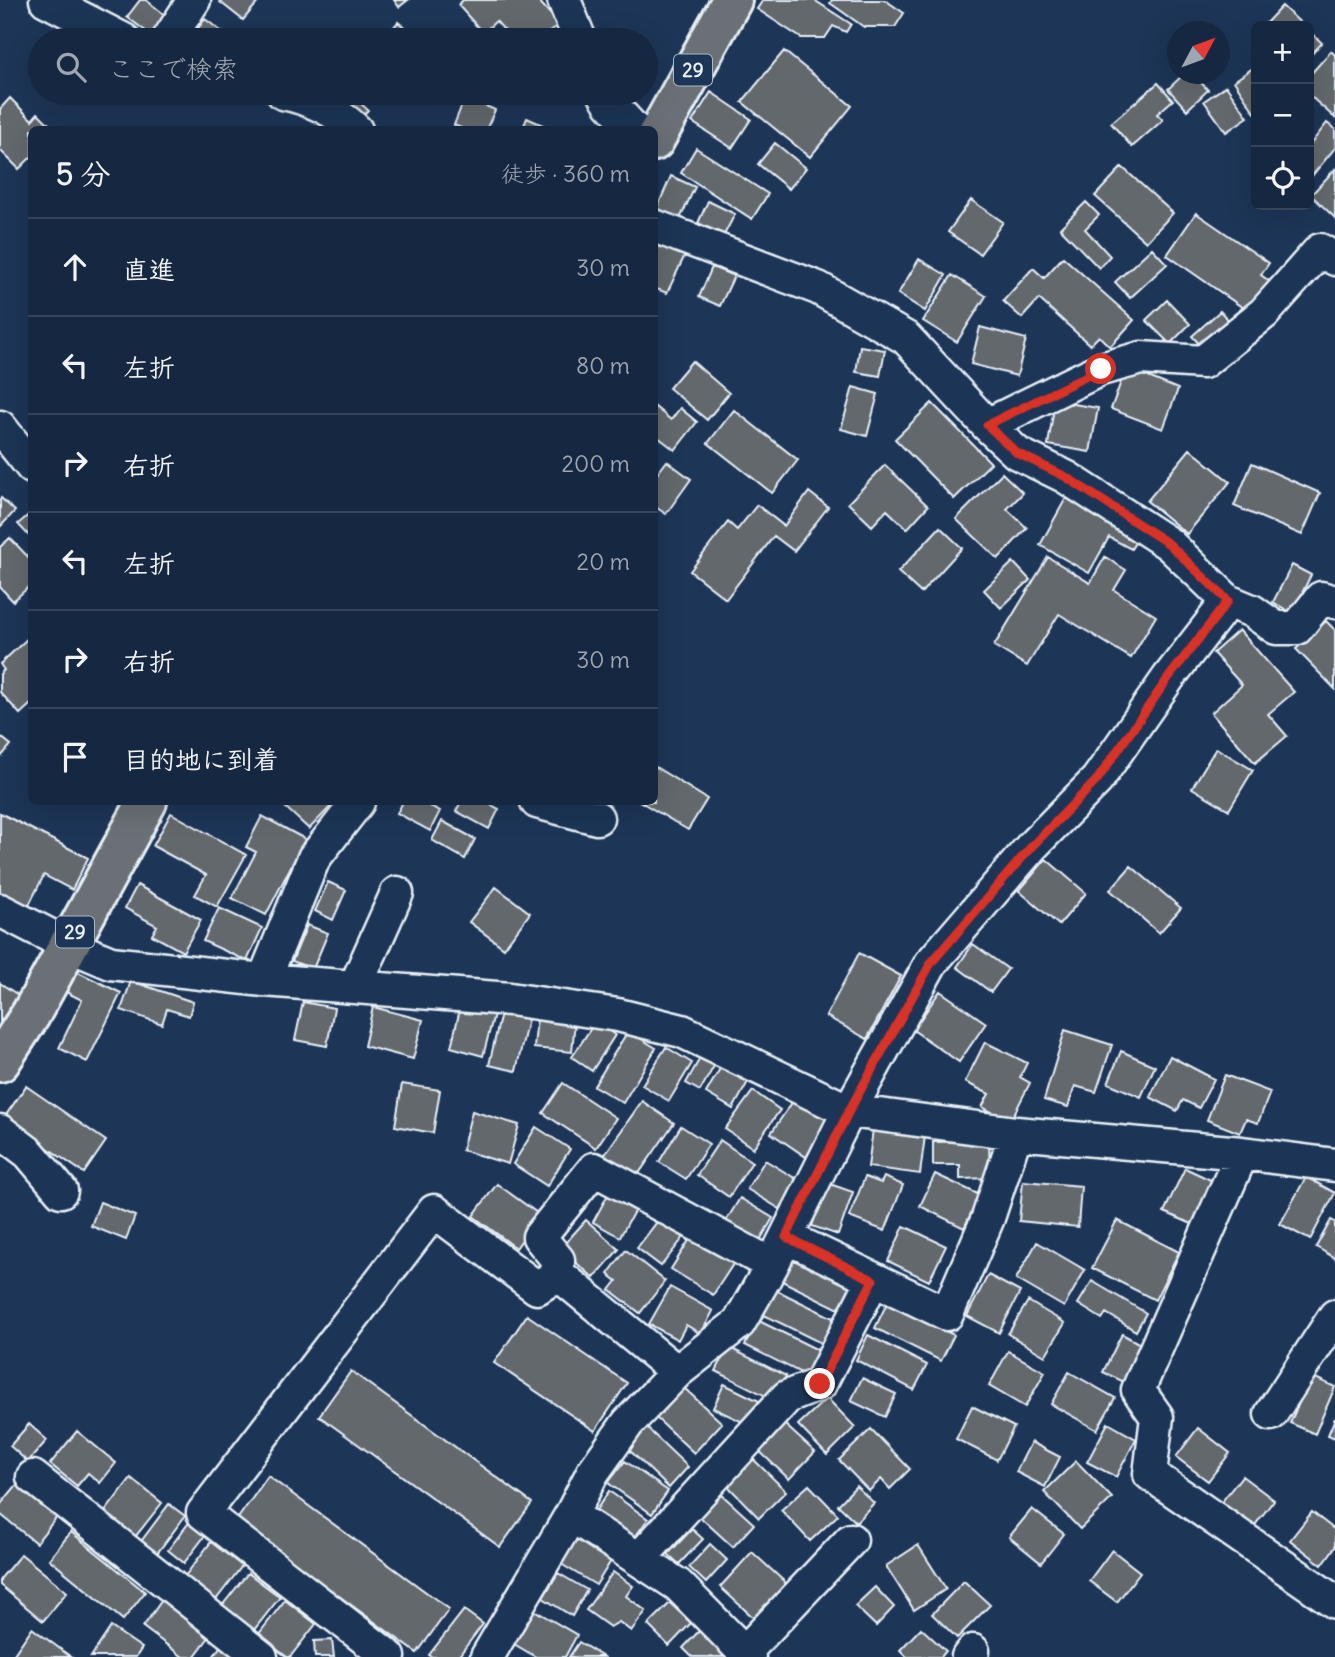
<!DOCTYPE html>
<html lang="ja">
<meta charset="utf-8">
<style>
:root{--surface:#162841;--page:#1f3048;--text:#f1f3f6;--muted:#9ea6b1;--line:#35445a}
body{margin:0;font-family:Delius,"Klee One",sans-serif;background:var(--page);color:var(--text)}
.controls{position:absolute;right:21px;top:21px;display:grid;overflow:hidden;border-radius:10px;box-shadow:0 7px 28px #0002}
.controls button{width:63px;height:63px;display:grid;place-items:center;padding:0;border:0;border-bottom:2px solid var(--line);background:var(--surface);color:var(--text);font:35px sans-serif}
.compass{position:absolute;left:1167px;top:21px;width:63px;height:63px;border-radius:50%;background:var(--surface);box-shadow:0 7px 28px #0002;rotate:49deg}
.stop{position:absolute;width:21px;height:21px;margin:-16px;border:5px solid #d93025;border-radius:50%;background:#fff}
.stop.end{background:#d93025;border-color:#fff;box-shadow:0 2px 7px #0008}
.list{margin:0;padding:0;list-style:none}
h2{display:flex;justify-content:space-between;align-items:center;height:91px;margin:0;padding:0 28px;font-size:30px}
h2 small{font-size:23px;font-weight:400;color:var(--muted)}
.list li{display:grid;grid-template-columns:46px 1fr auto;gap:21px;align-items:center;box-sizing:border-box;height:98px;padding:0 28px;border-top:2px solid var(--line)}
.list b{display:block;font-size:26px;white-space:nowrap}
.list em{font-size:23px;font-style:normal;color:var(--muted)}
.icon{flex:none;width:38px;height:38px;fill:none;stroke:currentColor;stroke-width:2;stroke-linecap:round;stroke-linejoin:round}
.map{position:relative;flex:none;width:1335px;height:1657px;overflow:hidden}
.search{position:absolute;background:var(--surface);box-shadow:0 7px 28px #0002;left:28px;top:28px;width:630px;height:77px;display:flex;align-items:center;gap:18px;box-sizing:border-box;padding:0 24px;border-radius:38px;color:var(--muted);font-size:26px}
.panel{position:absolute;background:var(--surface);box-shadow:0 7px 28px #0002;left:28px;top:126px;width:630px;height:679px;border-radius:10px}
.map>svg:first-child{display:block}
.building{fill:#63676d;stroke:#e8f1f8;stroke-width:2}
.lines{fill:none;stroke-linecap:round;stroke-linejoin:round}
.street-casing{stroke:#e8f1f8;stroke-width:37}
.primary-casing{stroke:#e8f1f8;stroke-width:44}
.street{stroke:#1d3557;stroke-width:32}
.primary{stroke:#6a7074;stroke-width:38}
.route{stroke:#d93025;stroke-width:9}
.labels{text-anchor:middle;stroke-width:5;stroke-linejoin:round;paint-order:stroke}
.shield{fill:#1d3557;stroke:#abb9c8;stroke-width:2}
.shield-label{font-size:19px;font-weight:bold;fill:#e8f1f8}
</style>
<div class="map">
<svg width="1335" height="1657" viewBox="0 0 1335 1657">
<rect width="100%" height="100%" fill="#1d3557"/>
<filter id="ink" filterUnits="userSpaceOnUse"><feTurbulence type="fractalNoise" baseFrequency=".0143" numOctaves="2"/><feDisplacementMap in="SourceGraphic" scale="14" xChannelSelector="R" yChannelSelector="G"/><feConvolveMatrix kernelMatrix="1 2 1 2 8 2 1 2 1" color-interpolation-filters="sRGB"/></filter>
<g filter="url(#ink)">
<path class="building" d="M140 0H146L166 16 151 35 127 17Z
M221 0H258L259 1 243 20 220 2Z
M394 0H408L399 7Z
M463 0H538L559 24 540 40H513L496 21 483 33 458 5Z
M763 0H814L851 24 846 32 833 26 825 38H801L757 9Z
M832 0H885L904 13 895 27H864L830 3Z
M1282 6 1304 26H1263Z
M205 19 229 37 226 40H194L191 38Z
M398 22 421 40H383Z
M1309 31 1322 43 1309 57Z
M784 51 852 106 810 157 742 102Z
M1331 51 1335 55V118L1309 95V76Z
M1256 66V113H1255L1234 81Z
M1184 74H1193L1208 90 1187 110 1168 89Z
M1158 83 1173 100 1157 114 1163 120 1132 147 1111 123Z
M1226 86 1248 117 1226 132 1204 101Z
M711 92 751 119 732 148 692 122Z
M335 93H368L360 103 368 110 360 119 333 95Z
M465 97 495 110 486 130H466L454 125Z
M10 98 32 120 38 113 55 130H32V156L19 169 0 150V109Z
M527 118 554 130H522Z
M1327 123 1335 129V148L1312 176 1309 174V146Z
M775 143 806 168 789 189 758 164Z
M696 148 768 194 752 219 681 173Z
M1122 167 1173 213 1146 242 1095 196Z
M1335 169V218L1311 195Z
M671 176 695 187 680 219 657 208Z
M971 200 1003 222 980 254 948 232Z
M708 201 735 214 724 235 698 223Z
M1086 202 1099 215 1085 229 1110 256 1099 268 1060 228Z
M1196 213 1269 263 1261 275 1273 284 1252 314 1167 255Z
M654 239 686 253 667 293 654 288Z
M1152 248 1167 264 1130 298 1115 282Z
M1063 257 1134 320 1110 347 1099 336 1090 345 1039 299 1022 318 1003 301 1033 268 1044 278Z
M919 259 946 275 925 311 898 294Z
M712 267 734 276 720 306 699 297Z
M952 275 986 296 957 342 923 321Z
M1167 300 1190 324 1170 344 1146 320Z
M1220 311 1231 323 1203 348 1192 336Z
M980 327 1026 339 1017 376 971 364Z
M860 346 885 350 880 376 856 372Z
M692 361 729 393 707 420 669 388Z
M1126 368 1178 389 1163 429 1111 409Z
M853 387 878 394 867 436 841 429Z
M1055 401 1098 408 1090 452 1048 445Z
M932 403 991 463 954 499 895 439Z
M654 406 671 420 680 408 697 422 675 450 654 434Z
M734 410 798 460 772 493 708 443Z
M1190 449 1230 482 1187 534 1147 501Z
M667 461 691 479 666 514 654 506V478Z
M1252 463 1320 493 1302 535 1234 506Z
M885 465 928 506 907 529 887 510 872 526 848 503Z
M1002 473 1023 493 1007 509 1027 528 998 559 956 519Z
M809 492 828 507 794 551 774 536 726 599 690 571 728 522 737 530 757 505 784 526Z
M1 498 15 511 0 527V499Z
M1066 498 1138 538 1131 549 1109 537 1089 573 1040 545Z
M32 512V539L18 524Z
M940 527 962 548 921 593 898 572Z
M10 538 32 561V584L13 601 0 587V547Z
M1048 557 1090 583 1105 557 1126 570 1114 590 1156 616 1131 658 1059 614 1027 666 994 646Z
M1013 562 1030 580 1001 608 984 590Z
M1292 565 1311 575 1292 613 1273 602Z
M1326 621 1335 630V689L1296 649Z
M1239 630 1294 692 1268 714 1287 736 1255 763 1211 713 1242 685 1213 653Z
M27 639 32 644V703L20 714 0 692V674L4 670 0 664Z
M0 736 11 745 0 758Z
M1216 748 1253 770 1229 810 1192 788Z
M654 766 707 799 688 830 641 802H654Z
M288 802H335L309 829 284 806Z
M403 802H422L440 811 430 831 397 813Z
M461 802H485L499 809 489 829 456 811Z
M0 813 88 858 72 890 44 875 26 911 0 898Z
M171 813 246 855 217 907 195 895 206 875 153 846Z
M262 816 305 839 266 915 232 898 256 852 246 847Z
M442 821 475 839 465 859 432 840Z
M1046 859 1086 893 1059 925 1019 891Z
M1131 866 1181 908 1159 933 1110 890Z
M328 882 346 890 333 920 315 911Z
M137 885 201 920 183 952 152 935 157 926 125 908Z
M496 887 530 913 504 948 469 922Z
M219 908 262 928 247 961 203 941Z
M307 925 328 933 313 969 292 961Z
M973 944 1008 969 991 992 957 967Z
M859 953 901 976 867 1039 826 1016Z
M72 969 121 993 87 1062 59 1048 82 1000 62 990Z
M131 981 193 1002 189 1016 167 1009 162 1024 121 1010Z
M0 983 18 995 0 1023Z
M940 991 986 1023 959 1062 913 1030Z
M303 1002 334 1008 327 1046 295 1040Z
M461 1005 494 1014 483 1056 451 1047Z
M373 1007 423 1020 413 1059 364 1046Z
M501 1013 528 1019 516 1071 489 1065Z
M537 1017 575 1020 572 1052 534 1048Z
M595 1022 615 1035 592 1071 572 1057Z
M1065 1030 1112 1045 1096 1092 1075 1086 1068 1107 1044 1100Z
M628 1031 656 1048 623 1103 594 1086Z
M985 1042 1027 1063 1020 1077 1030 1083 1010 1122 982 1107 989 1094 965 1082Z
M666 1047 692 1063 669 1101 642 1085Z
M704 1051 718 1059 700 1091 686 1083Z
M1121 1051 1155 1066 1141 1097 1108 1083Z
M1170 1056 1214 1079 1199 1108 1183 1100 1177 1111 1150 1097Z
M722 1065 749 1080 733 1109 706 1093Z
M1225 1075 1270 1092 1258 1123 1246 1119 1240 1133 1207 1120Z
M563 1083 616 1118 596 1148 543 1113Z
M402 1084 440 1090 433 1133 395 1126Z
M26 1086 106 1141 84 1173 4 1118Z
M753 1091 780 1110 753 1148 725 1129Z
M798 1094 832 1118 806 1157 771 1133Z
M642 1101 674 1123 635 1179 603 1157Z
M472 1111 519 1125 508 1164 462 1150Z
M681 1126 709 1144 686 1179 659 1162Z
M536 1127 570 1149 547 1186 513 1164Z
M873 1129 925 1136 920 1174 868 1167Z
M720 1140 752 1162 729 1197 697 1175Z
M989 1141 990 1178 960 1179V1165H933V1142Z
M765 1160 798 1180 780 1209 747 1189Z
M1185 1168 1215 1182 1194 1225 1164 1212Z
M935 1174 980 1195 964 1228 920 1206Z
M865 1177 881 1183 884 1177 903 1185 885 1231 849 1217Z
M1306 1177 1335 1193 1310 1240 1280 1224Z
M1023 1181 1081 1186 1078 1227 1019 1221Z
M827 1183 853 1192 838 1235 812 1226Z
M497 1184 540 1215 516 1248 473 1216Z
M611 1189 638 1204 620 1237 593 1222Z
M740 1198 773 1218 756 1247 723 1226Z
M100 1202 135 1216 126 1240 91 1226Z
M660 1218 684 1237 661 1266 637 1248Z
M586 1220 619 1249 594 1278 560 1249Z
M1117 1220 1179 1252 1155 1300 1092 1268Z
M1331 1220 1335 1222V1258L1316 1247Z
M904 1226 946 1246 929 1281 888 1261Z
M693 1234 735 1261 713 1295 671 1269Z
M1037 1242 1085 1270 1064 1307 1016 1279Z
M626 1250 665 1281 640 1313 610 1290 617 1281 608 1274Z
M789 1253 855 1286 843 1311 776 1278Z
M988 1275 1020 1292 999 1333 967 1316Z
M1092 1281 1146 1313 1136 1331 1106 1313 1102 1319 1078 1304Z
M670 1287 713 1311 701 1334 686 1325 678 1340 649 1324Z
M772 1288 839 1321 827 1346 760 1313Z
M1028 1301 1065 1323 1045 1356 1008 1334Z
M887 1303 954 1335 941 1361 875 1328Z
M527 1315 627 1383 595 1431 494 1363Z
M757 1320 824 1353 811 1378 745 1345Z
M1122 1334 1142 1345 1124 1382 1103 1372Z
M868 1335 927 1365 914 1390 856 1360Z
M728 1347 786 1376 774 1400 716 1371Z
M1008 1351 1045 1372 1025 1407 989 1386Z
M351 1371 532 1503 500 1547 319 1416Z
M1069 1372 1115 1398 1097 1430 1051 1404Z
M1311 1376 1335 1387 1315 1434 1290 1423Z
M862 1378 896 1394 885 1417 851 1401Z
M724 1384 759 1401 747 1424 713 1408Z
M682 1386 722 1423 694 1453 654 1416Z
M827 1398 855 1427 827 1455 798 1425Z
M972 1406 1014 1427 997 1460 956 1439Z
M1335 1418V1438L1328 1435Z
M782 1422 815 1452 789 1479 757 1449Z
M1108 1423 1136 1439 1116 1477 1087 1462Z
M29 1424 47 1440 28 1462 10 1446Z
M647 1428 688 1467 669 1488 627 1448Z
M1198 1428 1230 1453 1208 1481 1176 1457Z
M871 1429 910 1469 890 1489 881 1479 869 1491 839 1460Z
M77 1431 116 1463 100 1483 88 1473 77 1486 50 1464Z
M1031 1442 1060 1457 1045 1487 1016 1472Z
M749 1455 786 1491 759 1518 723 1481Z
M625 1461 668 1491 652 1514 608 1483Z
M1076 1461 1112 1498 1080 1529 1044 1492Z
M268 1476 449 1609 417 1653 236 1521Z
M1242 1476 1274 1500 1252 1529 1220 1504Z
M131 1478 162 1503 135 1537 104 1513Z
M20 1481 60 1513 36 1543 0 1514V1505Z
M809 1485 838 1515 810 1541 781 1510Z
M856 1486 874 1503 856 1522 838 1505Z
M609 1491 648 1519 630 1544 592 1516Z
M720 1493 754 1524 733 1547 699 1516Z
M169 1504 185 1516 155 1556 139 1544Z
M1032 1509 1064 1534 1041 1563 1009 1537Z
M1312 1512 1335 1530V1547L1322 1565 1290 1540Z
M191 1520 207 1533 184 1563 168 1550Z
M692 1529 703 1539 679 1564 668 1554Z
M71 1532 145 1592 123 1620 49 1559Z
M578 1535 614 1556 596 1585 561 1564Z
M211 1542 242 1566 215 1601 185 1576Z
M710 1544 727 1560 706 1583 689 1567Z
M918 1545 946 1589 914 1610 886 1566Z
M1112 1550 1140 1572 1117 1602 1089 1581Z
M752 1552 786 1583 755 1619 720 1587Z
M21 1554 67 1592 43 1621 0 1585V1579Z
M613 1572 633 1586 626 1596 646 1611 631 1631 619 1622 610 1627 586 1610Z
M248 1573 280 1597 253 1631 221 1607Z
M558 1573 587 1590 572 1616 543 1598Z
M964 1581 990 1605 957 1638 932 1614Z
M875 1587 894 1607 876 1626 855 1606Z
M162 1600 210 1636 194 1657H183L143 1627Z
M285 1600 316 1624 290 1657H287L258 1635Z
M670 1603 691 1623 669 1646 648 1625Z
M464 1610 483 1624 458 1657H432L429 1655Z
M534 1610 577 1635 565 1657H536L514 1644Z
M111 1627 142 1648 136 1657H91Z
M32 1628 71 1657H12Z
M921 1628 946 1651 941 1657H907L900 1650Z
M700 1630 727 1654 724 1657H692L683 1648Z
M332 1640 334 1657H315L314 1641Z
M579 1642 603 1657H569Z
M222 1644 241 1657H213Z"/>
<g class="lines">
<g class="street-casing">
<path id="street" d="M46 0 124 40
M564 0 580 40
M168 40 194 0
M283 93C309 98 337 111 356 130
M604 93 610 103 635 130
M654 226 818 288 906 338 987 425 1017 453 1066 477 1169 544 1228 601 1252 611 1276 628H1297L1321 598 1335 602
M987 425 1101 369 1141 358 1203 362 1264 313 1320 250 1335 259
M0 427 32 467
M537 802 597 818
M0 910 68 945 111 963 264 980 510 999 618 1015 682 1031 849 1111 1016 1133 1242 1153 1335 1165
M264 980 314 858 358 802
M355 987 397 893
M0 1131 29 1153 61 1191
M1242 1153 1138 1390 1157 1417 1150 1474 1335 1602
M786 1237 947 1314 988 1218 1016 1133
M558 1274V1260L539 1237 594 1169 772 1265
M1271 1414 1335 1316
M33 1477 261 1657
M571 1515 678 1585 749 1657
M639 1559 787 1397 820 1384 873 1280
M745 1652 851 1540
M389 1657 203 1513 434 1211 537 1288 558 1274 677 1372
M487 1657 571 1515 593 1472 628 1423 677 1372 739 1323 772 1265 849 1111 931 963 1032 846 1097 780 1169 677 1228 601
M968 1657 973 1651"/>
</g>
<g class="primary-casing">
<path id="primary" d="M654 141 732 0
M0 1062 31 1014 147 802"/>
</g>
<use href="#street" class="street"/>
<use href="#primary" class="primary"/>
</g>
</g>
<g class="lines" filter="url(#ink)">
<path class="route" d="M820 1384 873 1280 786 1237 849 1111 931 963 1032 846 1097 780 1169 677 1228 601 1169 544 1066 477 1017 453 987 425 1101 369"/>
</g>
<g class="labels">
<g class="shield">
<rect x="674" y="54.5" width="38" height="31" rx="5"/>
<rect x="56" y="916.5" width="38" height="31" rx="5"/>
</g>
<g class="shield-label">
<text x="693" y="77">29</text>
<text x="75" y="939">29</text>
</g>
</g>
</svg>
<div class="controls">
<button>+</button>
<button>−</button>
<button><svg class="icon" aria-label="locate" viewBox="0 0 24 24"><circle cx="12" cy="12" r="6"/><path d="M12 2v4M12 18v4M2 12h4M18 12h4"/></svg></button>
</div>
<svg class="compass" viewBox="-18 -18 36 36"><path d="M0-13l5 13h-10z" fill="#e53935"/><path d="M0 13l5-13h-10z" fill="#9ea6b1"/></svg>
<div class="stop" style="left:1101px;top:369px"></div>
<div class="stop end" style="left:820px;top:1384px"></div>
<div class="search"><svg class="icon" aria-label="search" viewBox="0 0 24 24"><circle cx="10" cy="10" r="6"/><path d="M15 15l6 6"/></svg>ここで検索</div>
<section class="panel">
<h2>5 分<small>徒歩 · 360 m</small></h2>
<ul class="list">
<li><svg class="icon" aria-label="ahead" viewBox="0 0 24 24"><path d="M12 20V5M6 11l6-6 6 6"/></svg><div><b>直進</b></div><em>30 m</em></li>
<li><svg class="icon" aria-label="left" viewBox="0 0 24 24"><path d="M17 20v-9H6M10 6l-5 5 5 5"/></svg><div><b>左折</b></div><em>80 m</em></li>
<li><svg class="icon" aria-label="right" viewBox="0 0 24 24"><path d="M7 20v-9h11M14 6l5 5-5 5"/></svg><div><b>右折</b></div><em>200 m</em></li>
<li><svg class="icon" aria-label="left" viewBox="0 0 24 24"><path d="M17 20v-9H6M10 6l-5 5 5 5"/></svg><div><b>左折</b></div><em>20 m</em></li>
<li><svg class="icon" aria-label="right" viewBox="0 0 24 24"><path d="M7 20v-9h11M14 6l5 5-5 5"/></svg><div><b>右折</b></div><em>30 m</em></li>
<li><svg class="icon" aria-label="arrive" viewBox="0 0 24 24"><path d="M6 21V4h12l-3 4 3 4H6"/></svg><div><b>目的地に到着</b></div></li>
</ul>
</section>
</div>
